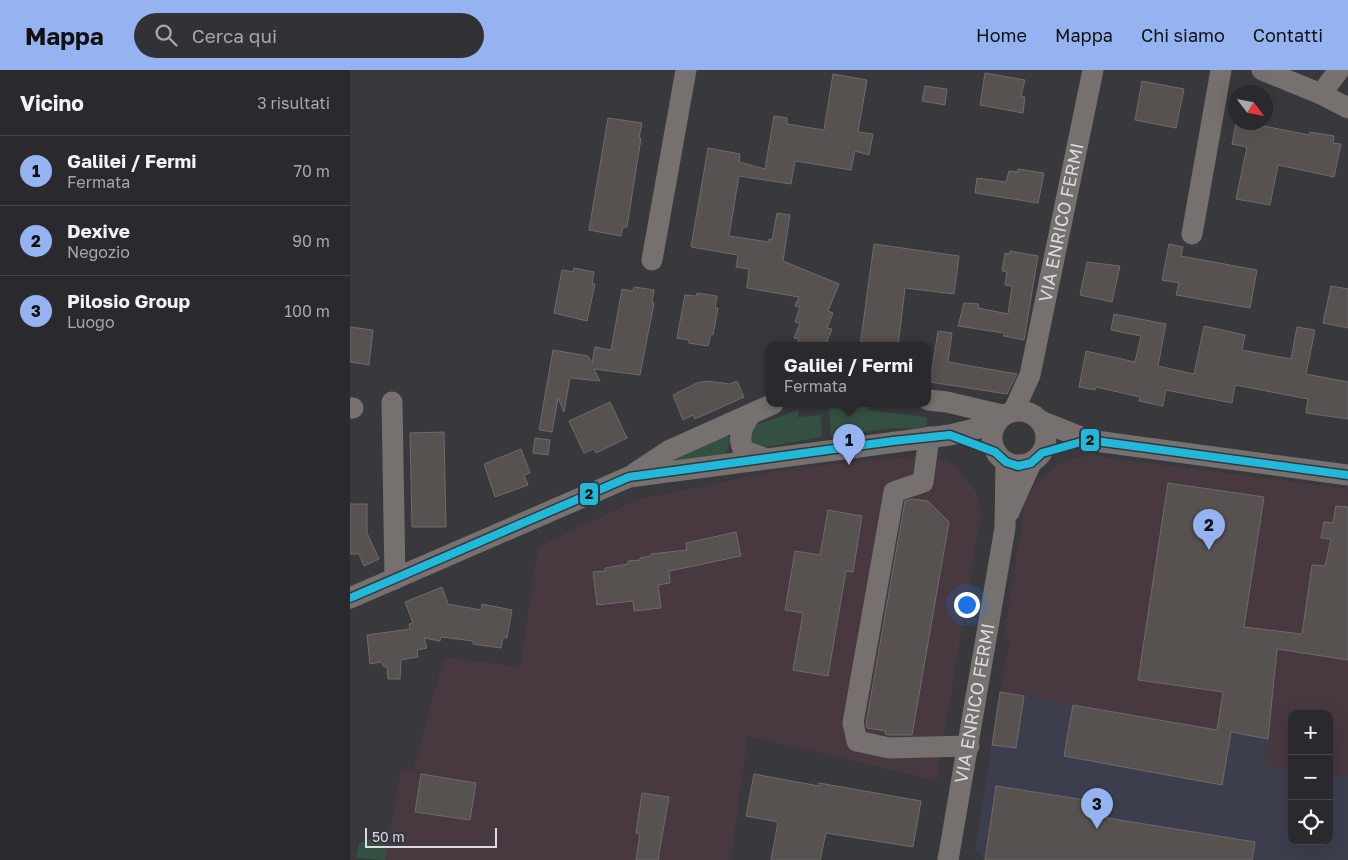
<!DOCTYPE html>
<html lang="it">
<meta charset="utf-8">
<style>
:root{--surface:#2a2a2e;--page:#323236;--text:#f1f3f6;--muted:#a5a7aa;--line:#46464a;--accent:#95b2f1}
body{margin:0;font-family:"Golos Text",sans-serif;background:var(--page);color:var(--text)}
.controls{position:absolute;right:15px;bottom:15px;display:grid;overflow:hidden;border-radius:10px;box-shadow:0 5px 20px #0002}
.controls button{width:45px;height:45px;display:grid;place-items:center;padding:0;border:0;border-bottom:1px solid var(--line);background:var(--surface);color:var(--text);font:25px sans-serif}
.compass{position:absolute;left:878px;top:15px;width:45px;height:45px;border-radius:50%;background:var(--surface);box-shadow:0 5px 20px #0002;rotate:122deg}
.scale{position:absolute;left:15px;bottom:12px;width:132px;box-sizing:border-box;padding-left:5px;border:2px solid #dadae1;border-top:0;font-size:14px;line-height:18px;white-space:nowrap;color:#dadae1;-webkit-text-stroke:4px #353640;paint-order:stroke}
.you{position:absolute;left:616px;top:534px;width:18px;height:18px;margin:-12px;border:4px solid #fff;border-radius:50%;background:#1a73e8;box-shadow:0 0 0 8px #1a73e833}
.badge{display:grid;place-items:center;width:32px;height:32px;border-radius:50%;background:var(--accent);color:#111;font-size:16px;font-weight:700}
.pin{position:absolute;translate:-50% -41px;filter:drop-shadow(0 1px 2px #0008)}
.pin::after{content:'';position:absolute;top:26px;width:18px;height:15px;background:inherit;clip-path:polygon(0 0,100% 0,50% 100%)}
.popup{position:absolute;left:416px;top:272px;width:165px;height:65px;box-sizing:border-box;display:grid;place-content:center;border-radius:10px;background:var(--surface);filter:drop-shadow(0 1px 4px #0005);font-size:16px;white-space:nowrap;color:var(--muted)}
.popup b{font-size:19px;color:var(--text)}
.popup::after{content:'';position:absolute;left:50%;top:100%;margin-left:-10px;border:10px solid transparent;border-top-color:var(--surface)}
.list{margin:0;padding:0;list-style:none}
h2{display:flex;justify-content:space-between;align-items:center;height:65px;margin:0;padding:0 20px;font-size:21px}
h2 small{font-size:16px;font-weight:400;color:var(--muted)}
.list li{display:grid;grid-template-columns:32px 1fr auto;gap:15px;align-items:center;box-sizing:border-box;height:70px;padding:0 20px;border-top:1px solid var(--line)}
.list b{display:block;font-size:19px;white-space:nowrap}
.list p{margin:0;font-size:16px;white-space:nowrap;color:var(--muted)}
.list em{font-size:16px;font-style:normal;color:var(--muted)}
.icon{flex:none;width:28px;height:28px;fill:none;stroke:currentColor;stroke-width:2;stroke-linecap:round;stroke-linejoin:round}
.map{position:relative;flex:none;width:998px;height:790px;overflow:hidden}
header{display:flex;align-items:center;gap:30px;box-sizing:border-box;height:70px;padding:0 25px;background:var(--accent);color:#111}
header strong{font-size:24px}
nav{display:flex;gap:28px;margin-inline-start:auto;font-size:18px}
.search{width:350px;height:45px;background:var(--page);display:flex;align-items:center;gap:12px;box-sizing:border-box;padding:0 18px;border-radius:28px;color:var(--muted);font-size:19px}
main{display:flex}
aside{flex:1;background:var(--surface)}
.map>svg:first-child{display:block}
.commercial{fill:#483840}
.built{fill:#3d3e4d}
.green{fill:#335042}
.building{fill:#57514f;stroke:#6d6b6b}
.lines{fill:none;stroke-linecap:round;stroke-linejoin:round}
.minor{stroke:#76716e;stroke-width:21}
.bus-1-casing{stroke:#353640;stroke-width:11}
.bus-1{stroke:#20b9da;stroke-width:8}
.labels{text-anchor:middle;stroke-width:4;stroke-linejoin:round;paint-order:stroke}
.street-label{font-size:18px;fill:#dadae1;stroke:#353640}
.line-badge{stroke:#353640;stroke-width:2}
.pale-badge-label{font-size:14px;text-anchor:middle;font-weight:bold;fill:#111}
</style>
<header>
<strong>Mappa</strong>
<div class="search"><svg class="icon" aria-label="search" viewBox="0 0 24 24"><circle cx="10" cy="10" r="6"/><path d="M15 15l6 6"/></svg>Cerca qui</div>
<nav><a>Home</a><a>Mappa</a><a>Chi siamo</a><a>Contatti</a></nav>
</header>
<main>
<aside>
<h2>Vicino<small>3 risultati</small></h2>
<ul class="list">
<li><span class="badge">1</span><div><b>Galilei / Fermi</b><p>Fermata</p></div><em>70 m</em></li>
<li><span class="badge">2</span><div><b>Dexive</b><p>Negozio</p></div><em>90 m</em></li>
<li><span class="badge">3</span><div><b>Pilosio Group</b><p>Luogo</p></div><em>100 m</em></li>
</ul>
</aside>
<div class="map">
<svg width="998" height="790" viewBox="0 0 998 790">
<rect width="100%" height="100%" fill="#38383d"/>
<path class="commercial" d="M577 385 598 391 610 400 626 422 631 442 587 711 398 666 381 790H35L51 699 63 701 94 587 170 597 188 477 286 430 433 399Z
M738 385 998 419V707L979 704V644H942V699L915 695 917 669 650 622 660 571 654 566 674 439 678 427 685 415 705 397 717 390Z"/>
<path class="built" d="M650 622 918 669 915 695 942 699V771H979V704L998 707V790H633L634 786 625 781Z"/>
<path class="green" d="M518 336 520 340 577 347 576 359 540 358 481 367 479 339Z
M448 340V347L471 345 472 367 399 380 403 356Z
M378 366 382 369 375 384 309 397 338 381Z
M40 762 35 790 6 788 9 773Z"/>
<path class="building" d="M635 3 675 10 671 26 675 27 673 43 630 35Z
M483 4 517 10 508 62 523 64 519 85 505 81 501 100 445 91 441 114 389 106 379 166 419 172V169L422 170 427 143 440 145 433 191 489 214 478 241 483 243 477 258 482 259 475 276H446L449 269 444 268 450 253 445 252 450 237 445 236 449 227 397 218 399 199 386 197 388 185 341 177 358 78 390 84 389 92 415 99 424 46 437 48V54L474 60Z
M792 11 834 19 826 58 785 50Z
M575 16 597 19 595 35 572 31Z
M258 48 292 53 289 68H291L277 157H273L271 166 239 160Z
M886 52H909V55L959 65 960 62 984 66 983 73 991 74 984 107 928 95 920 135 886 129 897 77 882 74Z
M668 99 694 103 688 133 625 123 627 108 656 112 659 101 668 102Z
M524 174 609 186 604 224 555 218 548 276H510Z
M819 174 833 177 831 186 907 200 900 238 826 225 829 213 812 210Z
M660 181 688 186 674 270 654 266V263L608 256 614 233 629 234 628 238 658 244 662 216 655 215 657 202 652 201 655 183 660 184Z
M737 192 770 196 762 232 730 225Z
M224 198 244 202 242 214H245L237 251 204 243 212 200 223 202Z
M981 216 998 219V258L973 253Z
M284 217 304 220 302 233H304L290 305 244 299 250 311 220 308 214 342 208 328 202 362 189 360 203 280 238 286 242 293 245 277 261 280 272 219 283 221Z
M347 223 367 226 365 238H368L363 265 361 264 358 276 339 273V270L327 268 335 225 346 226Z
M764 244 816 254 808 296 844 304 854 256 895 265 892 280 941 289 947 257 965 260 956 304 998 312V349L956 343 958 329 885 315 882 333 816 320 813 336 789 331 790 327 746 317 745 320 729 317 736 281 785 292 791 266 761 260Z
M0 257 23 260 19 295 0 292Z
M588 261 602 263 598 292 667 304 657 324 580 312Z
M357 311 380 314 387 311 394 327 345 349 343 345 333 350 323 325 347 313Z
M260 332 277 368 246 383 244 379 234 383 219 351Z
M94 362 96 457H62L60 363Z
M185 368 200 370 198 385 183 383Z
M171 379 180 403 174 405 178 415 145 427 134 394Z
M818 413 914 427 894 557 952 564 962 495 975 496 981 469 971 468 974 452 983 453 986 436 998 437V590L927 579 918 669 881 662 872 715 714 686 723 635 867 660 873 622 788 610Z
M562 429 578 431 599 452 562 665H540L535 664 536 661 517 658 516 654 555 431Z
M0 434H17V463L29 489 14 496 9 484H0Z
M478 440 512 446 503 502 496 501 478 606 443 600 453 543 435 540 445 481 470 485Z
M386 462 391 486 319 501 320 513 308 515 311 538 284 541 283 531 247 535 243 502 255 501V498L278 494V491L290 490V488L301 486V484L337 480 336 473Z
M92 517 98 534 131 540 132 534 162 540 157 568 153 567 151 578 123 574V571L91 567 90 571 74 568 77 578 67 580 68 587 51 590 50 609H38L37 597H34L31 592 20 594 17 565 60 559 59 554 63 553 55 532Z
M650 622 674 626 666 678 642 675Z
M71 704 126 713 120 750 65 742Z
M404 704 469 716V713L571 731 563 777 476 763 470 790H421L428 752 396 746Z
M646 716 741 731 739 745 905 772 902 790H635Z
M292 723 319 727 308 790H286L290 764 286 763Z"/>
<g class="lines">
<g class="minor">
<path d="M912 0 971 24 998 38"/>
<path d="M971 24 989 0"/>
<path d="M842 164 871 0"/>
<path d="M302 190 336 0"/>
<path d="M578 330 597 332 652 345"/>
<path d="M42 332 45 509"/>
<path d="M0 338H3"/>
<path id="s1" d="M664 340 680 305 743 0"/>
<circle cx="669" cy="368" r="27"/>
<path d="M401 344C392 355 387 368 394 381L414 388"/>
<path d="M691 351 738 370 998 405"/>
<path d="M579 367 573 412 544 422 503 653 507 671 539 678 619 676"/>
<path d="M285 403 320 380 423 334"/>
<path d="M659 442 681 393"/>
<path d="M0 528 279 407 600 365 645 354"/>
<path id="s2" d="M598 790 655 458 656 392"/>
</g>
<g class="bus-1-casing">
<path id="bus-1" d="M0 528 279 407 543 371 600 365 645 382 656 392 668 396 681 393 692 383 738 370 998 405"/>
</g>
<use href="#bus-1" class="bus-1"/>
</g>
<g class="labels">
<g class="street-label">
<text dy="6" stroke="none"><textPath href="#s1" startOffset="194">VIA ENRICO FERMI</textPath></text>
<text dy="6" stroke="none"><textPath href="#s2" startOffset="159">VIA ENRICO FERMI</textPath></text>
</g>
</g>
<g class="line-badge">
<rect x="730" y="358" width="20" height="24" rx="5" fill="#20b9da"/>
<rect x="229" y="412" width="20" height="24" rx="5" fill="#20b9da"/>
</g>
<g class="pale-badge-label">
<text x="740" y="375">2</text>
<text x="239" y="429">2</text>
</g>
</svg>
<div class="controls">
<button>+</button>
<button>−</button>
<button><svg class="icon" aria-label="locate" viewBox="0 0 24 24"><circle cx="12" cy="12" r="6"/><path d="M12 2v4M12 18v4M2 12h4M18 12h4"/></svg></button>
</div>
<svg class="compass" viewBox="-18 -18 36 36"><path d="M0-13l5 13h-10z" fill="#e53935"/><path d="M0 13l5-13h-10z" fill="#a5a7aa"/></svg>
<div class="scale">50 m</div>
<div class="you"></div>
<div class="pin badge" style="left:499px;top:395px">1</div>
<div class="popup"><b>Galilei / Fermi</b>Fermata</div>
<div class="pin badge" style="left:859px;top:480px">2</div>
<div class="pin badge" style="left:747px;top:759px">3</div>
</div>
</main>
